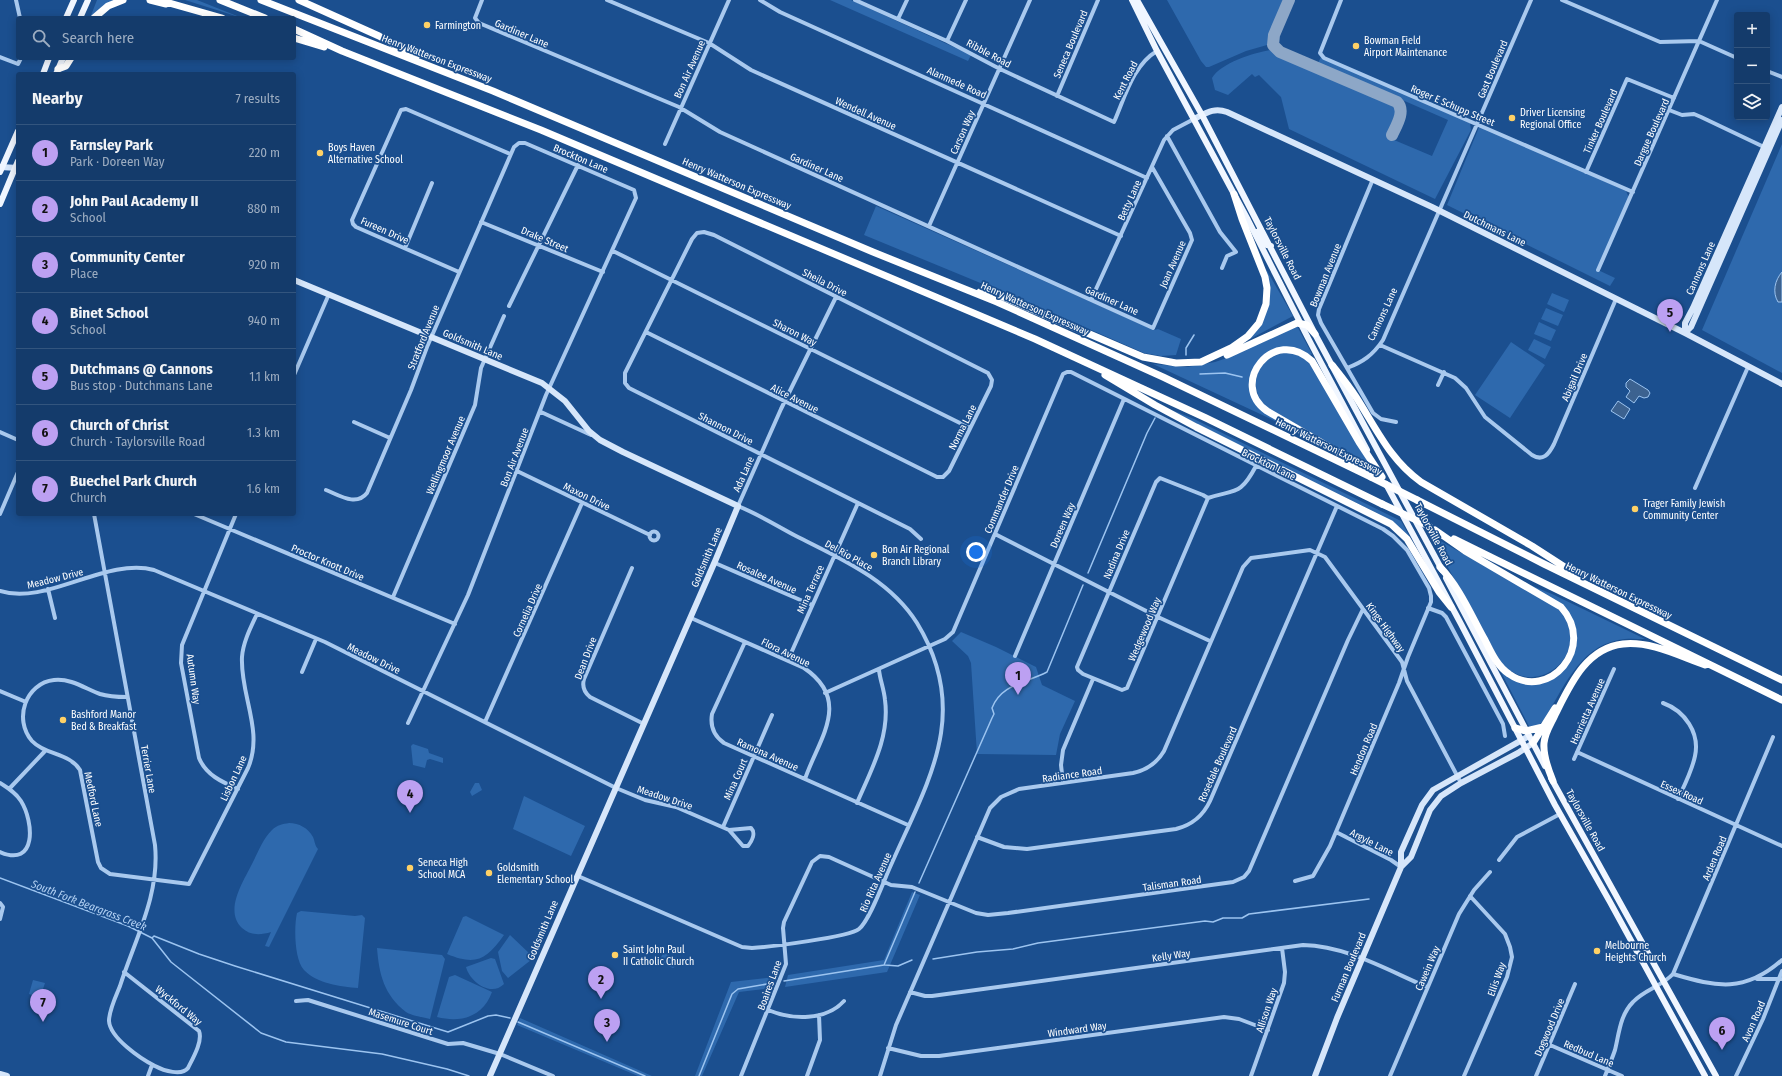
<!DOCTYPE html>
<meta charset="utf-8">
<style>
:root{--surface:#143b6b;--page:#214673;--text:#f1f3f6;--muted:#9dadc1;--line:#33557e;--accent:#bca0f2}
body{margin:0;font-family:"Fira Sans Condensed",sans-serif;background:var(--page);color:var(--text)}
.controls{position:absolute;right:12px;top:12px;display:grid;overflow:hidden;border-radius:4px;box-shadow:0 2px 10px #0003}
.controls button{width:36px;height:36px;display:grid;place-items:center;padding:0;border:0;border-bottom:1px solid var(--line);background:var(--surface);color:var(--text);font:20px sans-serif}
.you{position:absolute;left:976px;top:552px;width:14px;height:14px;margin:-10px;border:3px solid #fff;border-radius:50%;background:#1a73e8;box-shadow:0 0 0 6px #1a73e833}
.badge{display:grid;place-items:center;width:26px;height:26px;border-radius:50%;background:var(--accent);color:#111;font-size:13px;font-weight:700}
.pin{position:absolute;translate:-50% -33px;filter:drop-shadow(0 1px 2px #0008)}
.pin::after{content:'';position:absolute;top:21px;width:14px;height:12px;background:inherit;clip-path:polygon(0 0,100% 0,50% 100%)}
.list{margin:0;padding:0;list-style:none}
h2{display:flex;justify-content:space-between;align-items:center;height:52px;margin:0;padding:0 16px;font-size:17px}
h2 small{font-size:13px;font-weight:400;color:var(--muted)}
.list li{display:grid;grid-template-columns:26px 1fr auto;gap:12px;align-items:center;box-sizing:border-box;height:56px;padding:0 16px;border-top:1px solid var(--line)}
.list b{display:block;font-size:15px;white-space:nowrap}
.list p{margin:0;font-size:13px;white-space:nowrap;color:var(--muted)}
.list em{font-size:13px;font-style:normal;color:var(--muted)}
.icon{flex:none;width:22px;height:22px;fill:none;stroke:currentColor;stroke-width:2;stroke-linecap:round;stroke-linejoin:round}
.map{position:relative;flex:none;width:1782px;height:1076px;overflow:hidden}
.search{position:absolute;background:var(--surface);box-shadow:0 2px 10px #0003;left:16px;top:16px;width:280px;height:44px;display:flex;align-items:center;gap:10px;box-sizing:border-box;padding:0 14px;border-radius:4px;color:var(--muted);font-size:15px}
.panel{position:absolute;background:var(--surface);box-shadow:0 2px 10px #0003;left:16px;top:72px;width:280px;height:444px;border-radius:4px}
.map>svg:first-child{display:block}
.green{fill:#2e69ad}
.water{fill:#3c6290;stroke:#9cc4f0}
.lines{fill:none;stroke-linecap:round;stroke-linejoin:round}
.stream{stroke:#9cc4f0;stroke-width:1.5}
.taxiway{stroke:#8da7c7;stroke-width:12}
.street{stroke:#a9c9ee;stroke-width:4}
.secondary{stroke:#d6e6fa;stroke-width:6}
.primary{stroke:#f0f6ff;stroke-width:6}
.highway{stroke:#fff;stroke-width:7}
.highway-bridge{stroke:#fff;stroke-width:7}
.poi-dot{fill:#ffd166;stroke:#1b4f8f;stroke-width:1.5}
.labels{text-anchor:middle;stroke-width:3.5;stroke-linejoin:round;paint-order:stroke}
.poi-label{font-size:10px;fill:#fff;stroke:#1b4f8f;text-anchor:start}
.street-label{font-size:10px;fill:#fff;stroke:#1b4f8f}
.water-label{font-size:11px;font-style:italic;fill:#b5d3f5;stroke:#1b4f8f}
</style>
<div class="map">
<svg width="1782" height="1076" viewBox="0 0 1782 1076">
<rect width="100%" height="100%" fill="#1b4f8f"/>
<path class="green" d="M97 0H117L90 18Z
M185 0H197L242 18Z
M830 0H851L971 55 968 61Z
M1167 0H1284L1267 45 1246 51 1209 67H1206L1201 61Z
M1270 50 1393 104 1397 113 1387 137 1432 156 1448 120 1318 63 1321 57 1470 123 1471 130 1435 199 1289 129 1281 97 1259 75 1255 77 1252 74 1228 95 1215 90 1212 78C1221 63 1253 53 1270 50Z
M1480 125 1626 191 1629 198 1598 270 1615 278 1610 286 1447 205Z
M1782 144V373L1702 330Z
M876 206 1154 330 1158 329 1181 339 1176 355 1161 356 1144 353 1034 305 864 235Z
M1266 269 1293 316 1250 339 1259 326 1268 277Z
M1552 293 1569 300 1564 312 1547 304Z
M1546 308 1563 315 1558 326 1541 319Z
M1539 322 1556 330 1551 341 1534 334Z
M1297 326 1312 354 1310 355C1297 347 1283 344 1269 352 1266 354 1261 356 1259 360 1255 369 1254 383 1252 393L1290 428 1153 364 1187 367 1215 362 1230 357Z
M1534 339 1551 347 1545 359 1528 350Z
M1511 342 1545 365 1510 418 1475 395Z
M1289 352 1305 358 1313 367 1370 466C1346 453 1322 439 1298 425 1286 419 1271 413 1262 402 1255 393 1254 380 1259 370 1266 359 1275 354 1289 352Z
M1172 410 1194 419 1401 521 1411 539 1383 516 1202 427Z
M1430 535 1555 606C1602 651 1530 709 1497 656Z
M1530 585 1552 594 1645 639C1636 639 1627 638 1618 640 1578 648 1563 690 1543 721L1539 725 1530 728 1500 670 1528 683C1539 678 1558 673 1567 666 1572 662 1575 652 1576 646 1582 612 1554 601 1530 585Z
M961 632 996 647 1036 667 1042 685 1075 701 1060 734 1056 755 977 754 971 663 968 656 952 641Z
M413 744 428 749 429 753 443 758V763L430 759 427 760 425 768 413 765 411 746Z
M475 783H479L482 790 472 796 470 792Z
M524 796 585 826 571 856 513 829Z
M289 823C299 823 308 828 313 837 315 842 315 846 318 849L269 947 265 946 271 932C261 935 251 936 242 928 223 910 245 879 253 862 258 852 263 839 272 830 277 825 283 824 289 823Z
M912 892 920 895 887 972 785 987 788 975 884 960Z
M301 911 355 916 362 915 365 918 358 988C341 987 316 983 304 970 294 959 294 926 297 913Z
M466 916 504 935C486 960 476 966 447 954L463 917Z
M510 935 531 955V960L508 978 502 971 498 952Z
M377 948 442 955 445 959 430 1019C423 1017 412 1016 406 1012 384 995 379 974 377 948Z
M663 953 679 959 676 966 673 968 659 962Z
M491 958 495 959 504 984C490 998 469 980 466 967Z
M455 975 492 992C483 1017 461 1023 437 1017L449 977Z
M775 977 771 988 739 992 702 1076H695L731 982Z
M33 980 45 983 40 998 29 994Z
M520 1018 652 1076H638L517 1025Z"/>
<path class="water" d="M1782 272V302H1778C1772 292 1775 280 1782 272Z
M1630 379 1648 390 1650 393 1648 397 1644 398 1639 396 1634 403 1626 397 1630 391 1626 387V383Z
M1618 401 1630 409 1624 419 1611 411Z"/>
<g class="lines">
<path class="stream" d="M1186 355V348L1194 335
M1200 374 1225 373 1242 377
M1088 573 1147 433 1155 418
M0 878 128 926 152 938 171 962 261 1033 286 1042 382 1054 447 1069 469 1076
M919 883 992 718 994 714 992 708C1001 684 1026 683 1047 672L1083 585
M152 938 154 936 199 954 235 966 448 1032 488 1016 496 1015 510 1018
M933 959 977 952 1013 949 1038 943 1205 921 1213 922 1223 918H1242L1249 914 1369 899
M885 965 898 966 912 960
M784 981 884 965 915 892
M518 1022 645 1076
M699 1076 732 994 738 989 773 983"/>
<path class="taxiway" d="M1289 0 1274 35 1273 45 1280 52 1397 102C1406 111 1396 126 1392 135"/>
<path class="street" d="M16 0 20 18
M482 0 475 18 479 23 679 107 720 132 1153 328 1192 240 1190 233 1152 167
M607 0 709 43 751 70 1121 236
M760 0 780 12 1147 178
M855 0 947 41 1000 69 1114 122C1125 97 1133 65 1157 51
M1341 0 1320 53 1324 58 1633 192
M1562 0 1660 42 1699 41 1737 58
M898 19 907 0
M947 41 966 0
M0 57 18 64 21 58
M1767 71 1782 77
M1057 96 1098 0
M1669 110 1682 115 1694 114 1701 117 1764 147
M1167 136 1220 232 1236 252 1227 256 1222 268
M665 144 729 0
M1586 172 1627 79 1674 98
M1373 179 1319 309 1318 315 1321 323 1373 413 1381 419 1396 422
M481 222 603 272
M929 226 1030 0
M405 248 432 183
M613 251 970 428
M1598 270 1717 0
M459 272 356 227 353 224 352 220 401 110 406 109 510 154
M1091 300 1164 140 1173 130 1194 119
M509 306 578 165
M646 332 937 477H943L949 471 991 386 992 380 988 373 714 235 704 232 697 233 692 239 625 373V383L629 388 910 529 921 539
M1380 345 1455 378 1466 388 1485 417 1532 455C1543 462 1549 454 1554 444L1616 299
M1347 368C1363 362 1373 355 1383 340L1531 0
M294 375 329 294
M1438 385 1444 372
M541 412 591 435
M354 422 390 438
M0 432 18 440
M517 471 650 535
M1160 478 1203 495 1208 498 1127 688 1122 690 1083 674 1078 670 1077 667 1156 482Z
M1695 488 1748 367
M326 490C339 495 356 507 367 493L411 390 427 347 514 147 519 143H525L634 190 636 198 546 395 468 595 408 723
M1208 498C1236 489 1240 496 1256 466
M0 514 18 472
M94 514 155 845C160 895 135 939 120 986 116 996 109 1010 109 1021 110 1038 141 1059 155 1066 164 1071 182 1076 188 1068 193 1058 203 1041 199 1031L124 972
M194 514 455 624
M236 514 182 645 181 663 199 758C206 775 222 782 238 789
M649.5 536a4.5 4.5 0 1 1 9 0a4.5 4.5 0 1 1-9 0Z
M995 534 1158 617 1210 641
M715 563 812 605
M632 568 584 679C582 686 584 692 590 697L644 724
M48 589 55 618
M0 591C46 606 106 557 154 570L325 642 616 788 645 800 676 807 729 830 743 846H748C752 841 756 833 751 828L729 830
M393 597 475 405 481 368 504 316
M1428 608 1442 613 1446 617 1503 724 1505 736
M691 618 804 668C853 701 818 740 805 779
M745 642 712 714C710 726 714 736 724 743L908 825
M1015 656 1124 399
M788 660 858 503
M302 672 316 639
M0 691 26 702
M825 693 936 643 945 639 953 632 1063 374 1067 372H1071L1383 529 1393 536 1407 550 1429 588 1431 596V602L1408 657 1399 683 1330 846 1313 876 1295 881
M127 697C118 697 110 697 100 694 86 689 71 678 54 680 26 683 13 719 32 741 45 755 70 753 80 770L98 862 101 868 110 874 189 884 248 768C264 731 240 695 242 657 243 642 251 627 257 614
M1663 703C1685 711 1700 733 1695 756 1692 771 1684 786 1678 799
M485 722 582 503
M1577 752 1782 846
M1574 759 1614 669
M0 783C8 788 16 793 21 801 34 822 37 868 0 852
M1063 783 1061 765 1063 750 1093 679
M9 789 46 750
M857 803C871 770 890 737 885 700 884 689 880 680 879 670
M723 827 772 715
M1336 832 1391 860 1401 867
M977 837 1004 847 1027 849 1176 829C1192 825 1203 816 1210 801L1337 506
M1499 860 1517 837 1560 814
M578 876 742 947 752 948C769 947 849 937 859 929 870 920 884 880 891 865 928 781 972 713 917 623 889 579 841 559 796 536 777 526 758 514 738 506L781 409 836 297
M0 903 3 907 0 919
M1673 974C1717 987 1745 993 1782 960
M1757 979H1781
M910 992 925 996H932L1303 945C1347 946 1387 970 1427 987
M296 1001 308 1000 448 1044 463 1043 500 1054 553 1076
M768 1010C792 1020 826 1021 844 1001
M1550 1045 1622 1076
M888 1048 921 1056H939L1224 1017 1239 1019 1268 1030
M148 1076 152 1065
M741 1076 786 964 783 928 784 922 812 862 820 856 829 857 891 885 912 887 976 913 988 915 1008 913 1233 882 1244 877 1249 871 1348 640 1363 609
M807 1076 820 1040 819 1015
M880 1076 896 1025 990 808 1001 797 1019 789 1133 773C1147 770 1157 763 1164 751L1243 567 1251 558 1310 550 1325 557 1402 662 1407 681 1461 783
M1251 1076 1284 983 1285 972 1282 948
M1390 1076 1459 914 1474 890 1490 872
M1464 1076 1507 977 1512 957 1510 947 1505 934 1470 896
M1536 1076 1575 984
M1605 1076C1608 1068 1612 1059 1615 1050 1619 1034 1620 1015 1633 1002 1644 990 1662 986 1673 974L1773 737
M1736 1076 1763 1019 1782 971"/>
<path class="secondary" d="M1194 119C1206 113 1214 107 1227 112L1432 207 1685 333 1782 384
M0 167 18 168
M294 280 542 383 565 401 589 431 600 440 623 452 738 506 716 559 490 1076
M1685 333V323L1693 308 1782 107
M1685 333 1691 327 1782 120
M1401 867V852L1422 805 1433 790 1529 736
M0 1074 7 1076
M1315 1076 1337 1018 1401 867 1411 857 1430 810 1441 796 1461 783 1518 753 1533 743"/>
<path class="primary" d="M1132 0 1157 51 1248 220 1308 338 1367 450
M1137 0 1202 115 1315 334 1442 570
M66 18 74 0
M80 18 88 0
M43 74 49 58
M56 74 63 58
M0 172 18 131
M0 204 18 161
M1257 232 1267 245 1271 246
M1386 484 1461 624 1555 805 1610 902 1705 1076
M1446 578 1545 766
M1551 778 1716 1076"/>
<path class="highway" d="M150 0 166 4 169 3
M166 0 169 3 222 18
M220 0 265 18
M261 0 493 91 873 252 997 302 1163 377 1371 477
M299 0 379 36 416 57
M94 18 108 6 123 0
M294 29 342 51 541 130 1035 339 1206 418 1382 504
M294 38 324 47
M58 69 66 66 71 58
M980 292 999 295 1143 357 1176 363 1201 362 1231 348 1248 336 1259 323 1266 304 1267 288 1265 277 1242 219 1234 194
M1227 355 1297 323 1307 325 1315 334
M1332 365C1340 375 1349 386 1356 397 1376 428 1390 460 1421 482L1532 546 1580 577
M1105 375 1155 405 1196 427 1391 524 1407 539 1439 592 1451 607
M1366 473 1355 462 1267 411C1228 384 1274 325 1312 361L1359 442 1382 477
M1417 500 1544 564 1782 680
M1435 530 1465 551 1561 607C1597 647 1549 702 1509 674 1497 666 1491 652 1485 640 1471 615 1460 588 1440 567
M1454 539 1782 700
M1515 728 1526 731 1543 727
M1533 743 1555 708
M1553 781C1548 769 1543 756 1544 743 1545 732 1551 724 1555 715 1570 685 1586 648 1623 644 1651 641 1679 656 1705 665"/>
<path class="highway-bridge" d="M1371 477 1417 500
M1382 504 1429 526"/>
</g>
<g class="poi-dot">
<circle cx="427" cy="25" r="4"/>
<circle cx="1356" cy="46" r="4"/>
<circle cx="1512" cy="118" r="4"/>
<circle cx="320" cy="153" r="4"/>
<circle cx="1635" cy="509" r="4"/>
<circle cx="874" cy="555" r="4"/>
<circle cx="63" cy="720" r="4"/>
<circle cx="410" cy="868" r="4"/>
<circle cx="489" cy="873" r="4"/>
<circle cx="1597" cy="951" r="4"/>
<circle cx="615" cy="955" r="4"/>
</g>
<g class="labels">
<g class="poi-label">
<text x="435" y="29">Farmington</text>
<text x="1364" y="44">Bowman Field<tspan x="1364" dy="12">Airport Maintenance</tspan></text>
<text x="1520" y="116">Driver Licensing<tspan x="1520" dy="12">Regional Office</tspan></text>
<text x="328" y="151">Boys Haven<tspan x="328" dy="12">Alternative School</tspan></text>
<text x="1643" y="507">Trager Family Jewish<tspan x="1643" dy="12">Community Center</tspan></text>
<text x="882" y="553">Bon Air Regional<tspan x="882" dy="12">Branch Library</tspan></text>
<text x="71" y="718">Bashford Manor<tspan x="71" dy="12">Bed &amp; Breakfast</tspan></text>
<text x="418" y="866">Seneca High<tspan x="418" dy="12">School MCA</tspan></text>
<text x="497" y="871">Goldsmith<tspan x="497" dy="12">Elementary School</tspan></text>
<text x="1605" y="949">Melbourne<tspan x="1605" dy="12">Heights Church</tspan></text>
<text x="623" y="953">Saint John Paul<tspan x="623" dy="12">II Catholic Church</tspan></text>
</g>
<g class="street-label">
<text transform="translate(522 33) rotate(23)" y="4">Gardiner Lane</text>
<text transform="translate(1070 44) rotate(-67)" y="4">Seneca Boulevard</text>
<text transform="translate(989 53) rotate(28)" y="4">Ribble Road</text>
<text transform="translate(437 58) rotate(21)" y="4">Henry Watterson Expressway</text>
<text transform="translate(689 69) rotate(-66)" y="4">Bon Air Avenue</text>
<text transform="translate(1492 69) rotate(-67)" y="4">Gast Boulevard</text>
<text transform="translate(1125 80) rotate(-63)" y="4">Kent Road</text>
<text transform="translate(957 82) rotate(24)" y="4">Alanmede Road</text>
<text transform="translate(1453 105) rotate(23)" y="4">Roger E Schupp Street</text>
<text transform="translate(866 113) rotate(24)" y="4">Wendell Avenue</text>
<text transform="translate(1600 121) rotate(-66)" y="4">Tinker Boulevard</text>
<text transform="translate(962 132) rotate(-66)" y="4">Carson Way</text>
<text transform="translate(1651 132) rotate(-66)" y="4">Dargue Boulevard</text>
<text transform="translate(581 158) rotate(23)" y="4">Brockton Lane</text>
<text transform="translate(817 167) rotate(24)" y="4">Gardiner Lane</text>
<text transform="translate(737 183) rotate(23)" y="4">Henry Watterson Expressway</text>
<text transform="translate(1129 200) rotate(-66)" y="4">Betty Lane</text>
<text transform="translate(1495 228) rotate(26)" y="4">Dutchmans Lane</text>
<text transform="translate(385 230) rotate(24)" y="4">Fureen Drive</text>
<text transform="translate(545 239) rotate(23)" y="4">Drake Street</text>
<text transform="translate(1283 248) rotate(63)" y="4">Taylorsville Road</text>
<text transform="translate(1172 264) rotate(-66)" y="4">Joan Avenue</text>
<text transform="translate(1700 268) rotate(-66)" y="4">Cannons Lane</text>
<text transform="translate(1325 275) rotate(-68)" y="4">Bowman Avenue</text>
<text transform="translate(825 282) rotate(27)" y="4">Sheila Drive</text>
<text transform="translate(1112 300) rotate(24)" y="4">Gardiner Lane</text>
<text transform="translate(1035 308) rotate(24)" y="4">Henry Watterson Expressway</text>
<text transform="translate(1382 314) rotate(-65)" y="4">Cannons Lane</text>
<text transform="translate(795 332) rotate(27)" y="4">Sharon Way</text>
<text transform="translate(423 337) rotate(-68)" y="4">Stratford Avenue</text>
<text transform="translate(473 344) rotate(23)" y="4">Goldsmith Lane</text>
<text transform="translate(1574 377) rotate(-67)" y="4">Abigail Drive</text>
<text transform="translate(795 398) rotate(27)" y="4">Alice Avenue</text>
<text transform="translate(962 427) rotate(-63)" y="4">Norma Lane</text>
<text transform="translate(726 428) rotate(27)" y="4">Shannon Drive</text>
<text transform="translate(1329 446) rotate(26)" y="4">Henry Watterson Expressway</text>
<text transform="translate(445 455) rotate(-67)" y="4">Wellingmoor Avenue</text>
<text transform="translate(514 457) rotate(-69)" y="4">Bon Air Avenue</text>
<text transform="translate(1269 464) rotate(26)" y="4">Brockton Lane</text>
<text transform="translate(743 474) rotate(-66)" y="4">Ada Lane</text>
<text transform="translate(587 496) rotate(26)" y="4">Maxon Drive</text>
<text transform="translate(1001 499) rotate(-67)" y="4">Commander Drive</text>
<text transform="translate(1062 525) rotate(-67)" y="4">Doreen Way</text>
<text transform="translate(1434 534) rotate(62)" y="4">Taylorsville Road</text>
<text transform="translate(1116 554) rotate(-67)" y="4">Nadina Drive</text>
<text transform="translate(849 555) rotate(29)" y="4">Del Rio Place</text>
<text transform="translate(706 557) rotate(-67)" y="4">Goldsmith Lane</text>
<text transform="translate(328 562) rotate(23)" y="4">Proctor Knott Drive</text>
<text transform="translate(767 577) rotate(24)" y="4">Rosalee Avenue</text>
<text transform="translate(55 578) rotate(-14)" y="4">Meadow Drive</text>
<text transform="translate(810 589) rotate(-66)" y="4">Mina Terrace</text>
<text transform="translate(1619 590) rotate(26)" y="4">Henry Watterson Expressway</text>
<text transform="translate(527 610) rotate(-66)" y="4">Cornelia Drive</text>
<text transform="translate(1386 627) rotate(54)" y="4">Kings Highway</text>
<text transform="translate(1144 629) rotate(-67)" y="4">Wedgewood Way</text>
<text transform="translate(786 652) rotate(26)" y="4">Flora Avenue</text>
<text transform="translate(374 658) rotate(26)" y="4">Meadow Drive</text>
<text transform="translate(585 658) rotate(-69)" y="4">Dean Drive</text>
<text transform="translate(194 679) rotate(82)" y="4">Autumn Way</text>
<text transform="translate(1587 711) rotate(-66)" y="4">Henrietta Avenue</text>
<text transform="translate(1363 749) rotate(-67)" y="4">Hendon Road</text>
<text transform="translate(768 754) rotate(24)" y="4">Ramona Avenue</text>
<text transform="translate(1217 764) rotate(-66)" y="4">Rosedale Boulevard</text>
<text transform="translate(149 769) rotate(80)" y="4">Terrier Lane</text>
<text transform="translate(1072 774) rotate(-8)" y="4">Radiance Road</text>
<text transform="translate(233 778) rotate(-65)" y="4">Lisbon Lane</text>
<text transform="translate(735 779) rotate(-66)" y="4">Mina Court</text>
<text transform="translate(1682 792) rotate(24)" y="4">Essex Road</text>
<text transform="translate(665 797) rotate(18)" y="4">Meadow Drive</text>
<text transform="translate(94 799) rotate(78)" y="4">Medford Lane</text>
<text transform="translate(1586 820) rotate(61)" y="4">Taylorsville Road</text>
<text transform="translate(1372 842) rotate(27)" y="4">Argyle Lane</text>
<text transform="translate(1714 858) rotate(-67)" y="4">Arden Road</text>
<text transform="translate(875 882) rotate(-66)" y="4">Rio Rita Avenue</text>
<text transform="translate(1172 883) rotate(-8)" y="4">Talisman Road</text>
<text transform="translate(542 930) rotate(-67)" y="4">Goldsmith Lane</text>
<text transform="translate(1171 955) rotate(-8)" y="4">Kelly Way</text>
<text transform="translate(1348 967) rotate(-67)" y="4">Furman Boulevard</text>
<text transform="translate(1427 968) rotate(-67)" y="4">Cawein Way</text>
<text transform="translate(1496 979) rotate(-70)" y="4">Ellis Way</text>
<text transform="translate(769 985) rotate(-70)" y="4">Boaires Lane</text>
<text transform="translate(179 1005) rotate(39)" y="4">Wyckford Way</text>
<text transform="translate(1266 1010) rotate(-71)" y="4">Allison Way</text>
<text transform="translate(401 1021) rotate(18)" y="4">Masemure Court</text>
<text transform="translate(1753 1021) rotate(-66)" y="4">Avon Road</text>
<text transform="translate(1549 1027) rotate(-67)" y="4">Dogwood Drive</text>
<text transform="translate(1077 1029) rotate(-8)" y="4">Windward Way</text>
<text transform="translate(1589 1053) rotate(23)" y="4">Redbud Lane</text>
</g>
<g class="water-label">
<text transform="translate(89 905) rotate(21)" y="4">South Fork Beargrass Creek</text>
</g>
</g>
</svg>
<div class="controls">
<button>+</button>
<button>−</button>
<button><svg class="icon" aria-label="layers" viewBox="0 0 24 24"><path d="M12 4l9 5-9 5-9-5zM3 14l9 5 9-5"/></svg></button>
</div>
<div class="you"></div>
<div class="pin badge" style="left:1018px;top:695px">1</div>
<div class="pin badge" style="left:601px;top:999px">2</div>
<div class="pin badge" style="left:607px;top:1042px">3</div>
<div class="pin badge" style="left:410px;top:813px">4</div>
<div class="pin badge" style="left:1670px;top:332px">5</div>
<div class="pin badge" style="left:1722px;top:1050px">6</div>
<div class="pin badge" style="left:43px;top:1022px">7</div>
<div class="search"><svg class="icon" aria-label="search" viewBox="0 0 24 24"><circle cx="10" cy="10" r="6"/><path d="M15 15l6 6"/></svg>Search here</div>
<section class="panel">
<h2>Nearby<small>7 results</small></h2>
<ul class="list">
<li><span class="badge">1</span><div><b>Farnsley Park</b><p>Park · Doreen Way</p></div><em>220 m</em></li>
<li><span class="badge">2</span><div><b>John Paul Academy II</b><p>School</p></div><em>880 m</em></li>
<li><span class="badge">3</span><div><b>Community Center</b><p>Place</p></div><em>920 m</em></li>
<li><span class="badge">4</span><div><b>Binet School</b><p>School</p></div><em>940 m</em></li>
<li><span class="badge">5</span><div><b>Dutchmans @ Cannons</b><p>Bus stop · Dutchmans Lane</p></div><em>1.1 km</em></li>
<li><span class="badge">6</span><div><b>Church of Christ</b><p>Church · Taylorsville Road</p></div><em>1.3 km</em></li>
<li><span class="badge">7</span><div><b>Buechel Park Church</b><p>Church</p></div><em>1.6 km</em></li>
</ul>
</section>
</div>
